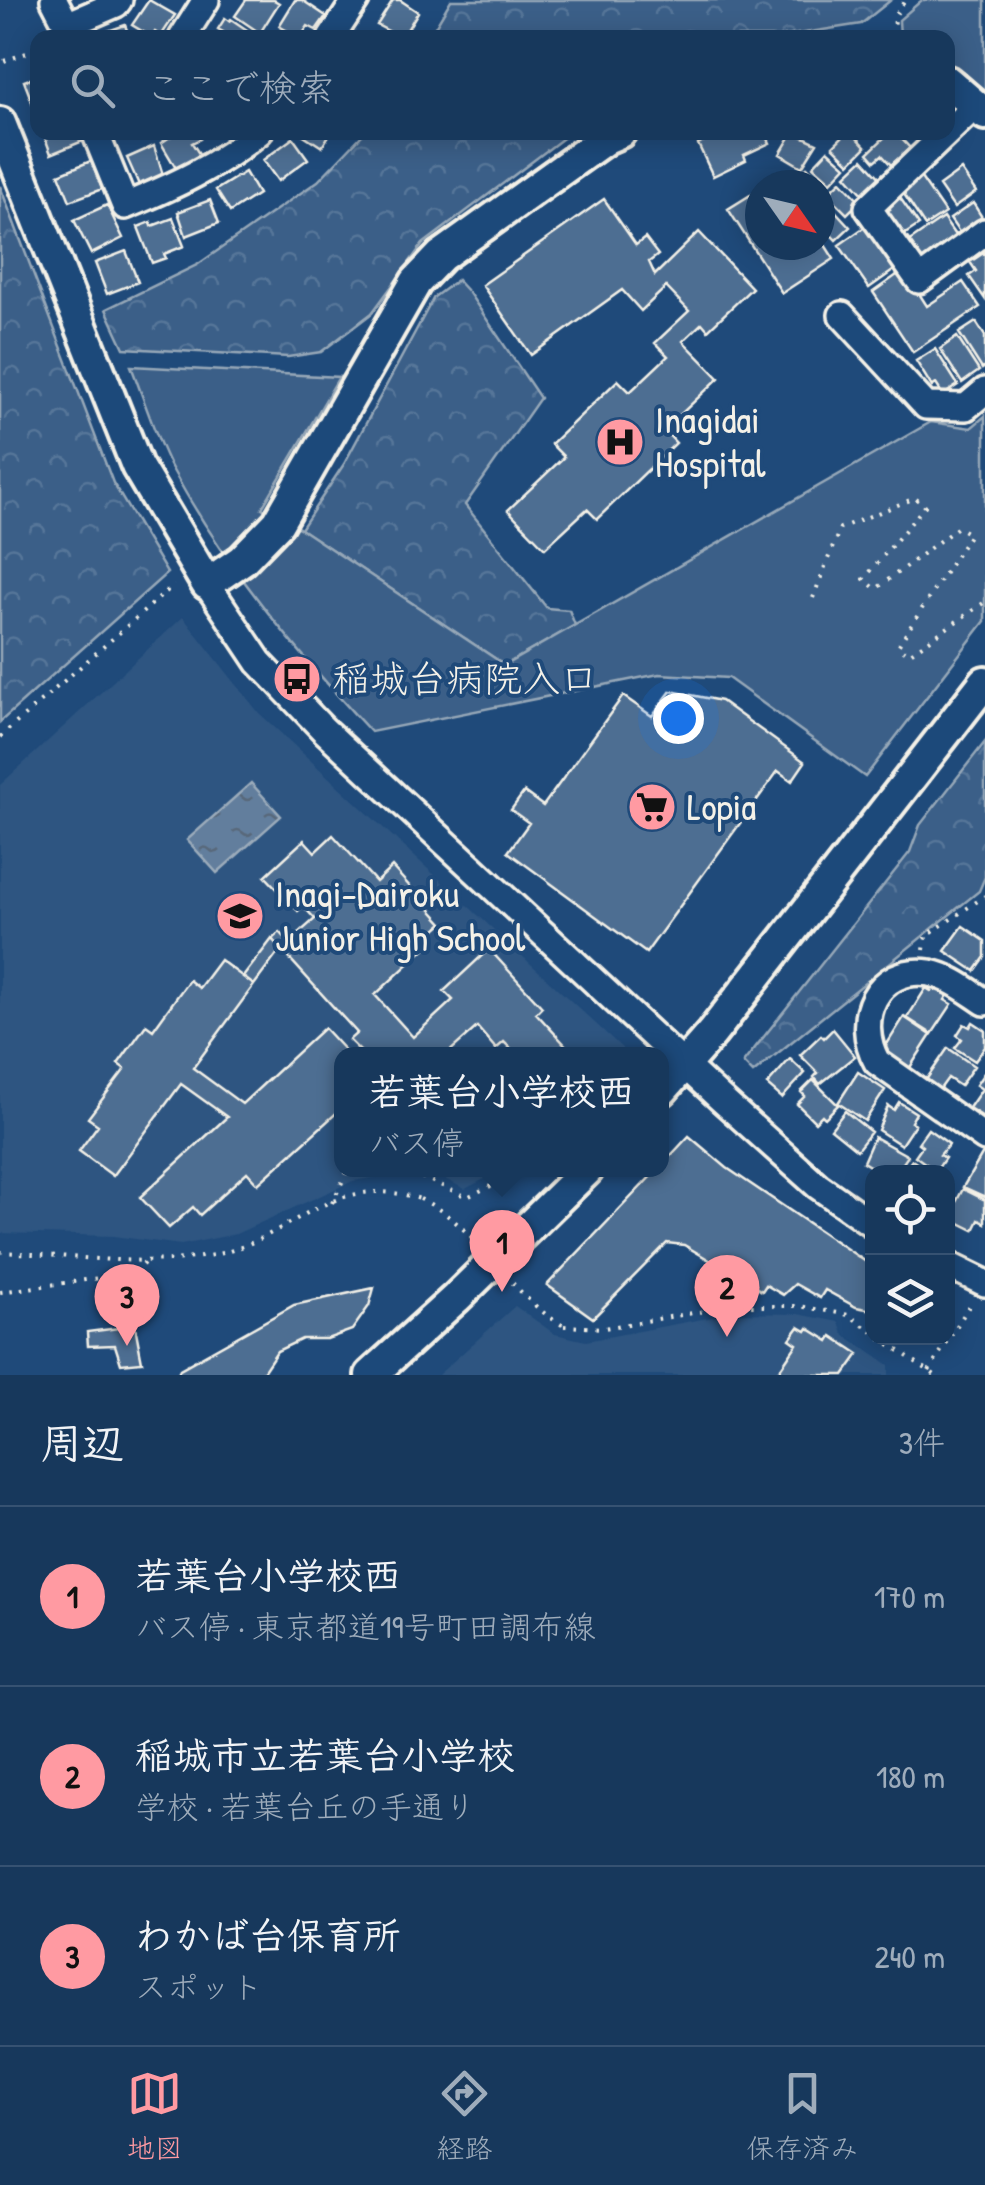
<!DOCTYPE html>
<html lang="ja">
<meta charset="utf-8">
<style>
:root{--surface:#17385c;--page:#244365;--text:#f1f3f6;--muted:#9eacbb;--line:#365272;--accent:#ff9aa2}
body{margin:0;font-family:"Patrick Hand","Klee One",sans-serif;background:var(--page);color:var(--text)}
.controls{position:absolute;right:30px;bottom:30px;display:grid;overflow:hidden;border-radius:20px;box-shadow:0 5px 25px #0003}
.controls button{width:90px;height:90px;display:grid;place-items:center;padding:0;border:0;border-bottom:2px solid var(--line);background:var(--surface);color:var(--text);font:50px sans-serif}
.compass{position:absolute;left:745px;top:170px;width:90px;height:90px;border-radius:50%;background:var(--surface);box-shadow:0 5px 25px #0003;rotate:124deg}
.you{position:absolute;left:678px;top:718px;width:35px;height:35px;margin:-25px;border:8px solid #fff;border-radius:50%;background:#1a73e8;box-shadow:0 0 0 15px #1a73e833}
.badge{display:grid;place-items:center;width:65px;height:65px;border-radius:50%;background:var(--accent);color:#111;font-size:32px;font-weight:700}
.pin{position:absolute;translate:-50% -82px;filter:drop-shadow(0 2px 5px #0008)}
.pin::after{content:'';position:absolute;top:52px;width:35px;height:30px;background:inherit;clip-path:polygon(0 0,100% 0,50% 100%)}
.popup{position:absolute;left:334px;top:1047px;width:335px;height:130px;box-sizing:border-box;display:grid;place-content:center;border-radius:20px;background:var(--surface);filter:drop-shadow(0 2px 8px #0005);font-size:32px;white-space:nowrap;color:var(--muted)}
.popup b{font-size:38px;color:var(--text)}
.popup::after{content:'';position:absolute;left:50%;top:100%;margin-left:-20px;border:20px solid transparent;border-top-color:var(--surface)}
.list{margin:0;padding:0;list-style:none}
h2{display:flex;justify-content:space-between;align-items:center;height:130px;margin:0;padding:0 40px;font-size:42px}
h2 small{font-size:32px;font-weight:400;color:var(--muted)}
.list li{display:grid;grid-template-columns:65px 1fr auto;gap:30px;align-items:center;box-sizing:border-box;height:180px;padding:0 40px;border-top:2px solid var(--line)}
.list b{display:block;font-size:38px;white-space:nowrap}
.list p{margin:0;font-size:32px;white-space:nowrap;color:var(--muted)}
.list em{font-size:32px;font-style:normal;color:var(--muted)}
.icon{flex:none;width:55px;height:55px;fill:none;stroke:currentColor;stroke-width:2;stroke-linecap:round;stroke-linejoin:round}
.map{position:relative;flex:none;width:985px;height:1375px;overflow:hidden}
.search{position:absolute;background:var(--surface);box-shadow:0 5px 25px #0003;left:30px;right:30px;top:30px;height:110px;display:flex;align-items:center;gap:25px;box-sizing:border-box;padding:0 35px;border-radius:20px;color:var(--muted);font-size:38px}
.sheet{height:670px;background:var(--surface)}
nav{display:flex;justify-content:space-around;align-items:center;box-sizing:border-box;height:140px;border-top:2px solid var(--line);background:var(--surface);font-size:28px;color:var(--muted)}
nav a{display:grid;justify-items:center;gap:5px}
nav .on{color:var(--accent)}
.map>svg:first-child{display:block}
.built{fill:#2d5581}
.forest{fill:url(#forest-crowns);stroke:#97a8b8;stroke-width:2.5}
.park{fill:#3a5f88;stroke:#97a8b8;stroke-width:2.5}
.water{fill:url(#water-ripples);stroke:#9cacbb;stroke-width:2.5}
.building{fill:#4d6e92;stroke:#f4f1e8;stroke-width:2.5}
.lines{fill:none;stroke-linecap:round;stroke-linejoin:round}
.minor-casing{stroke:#f4f1e8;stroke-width:32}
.major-casing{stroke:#f4f1e8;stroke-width:38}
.path{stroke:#f4f1e8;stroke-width:4;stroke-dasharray:2.5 8;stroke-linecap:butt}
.minor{stroke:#1f4a7a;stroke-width:25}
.major{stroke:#1f4a7a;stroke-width:30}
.path-bridge{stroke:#f4f1e8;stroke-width:4;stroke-dasharray:2.5 8;stroke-linecap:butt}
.labels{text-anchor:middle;stroke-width:8;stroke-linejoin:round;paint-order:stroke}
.poi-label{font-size:38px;fill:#f4f1e8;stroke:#1f4a7a;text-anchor:start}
</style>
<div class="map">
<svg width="985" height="1375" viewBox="0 0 985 1375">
<defs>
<pattern id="forest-crowns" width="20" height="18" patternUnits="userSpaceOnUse" patternTransform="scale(2.5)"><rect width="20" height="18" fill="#3a5f88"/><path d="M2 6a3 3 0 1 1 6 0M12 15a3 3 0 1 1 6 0" fill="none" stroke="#577699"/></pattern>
<pattern id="water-ripples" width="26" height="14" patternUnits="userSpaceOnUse" patternTransform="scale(2.5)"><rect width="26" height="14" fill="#627e9d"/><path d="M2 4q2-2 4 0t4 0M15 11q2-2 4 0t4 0" fill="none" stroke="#58687a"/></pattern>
</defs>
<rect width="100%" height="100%" fill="#1f4a7a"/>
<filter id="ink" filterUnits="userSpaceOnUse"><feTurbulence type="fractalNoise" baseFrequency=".01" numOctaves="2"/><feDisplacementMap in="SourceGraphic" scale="20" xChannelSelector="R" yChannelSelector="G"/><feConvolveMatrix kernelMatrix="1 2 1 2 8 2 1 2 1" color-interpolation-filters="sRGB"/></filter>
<g filter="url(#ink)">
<path class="built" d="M183 617 259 713 622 1048V1054H342V1170H421L353 1181 236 1234 181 1245 113 1236 0 1233V785Z
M427 1170H502L465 1189Z
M515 1306 555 1334 586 1341 734 1313 798 1314 839 1322 843 1334 889 1365V1375H438Z"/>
<path class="forest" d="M451 0H891L861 24 778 37H429Z
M365 132 570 133 423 244 372 313 321 352 288 357 124 348 106 309 197 265 318 181Z
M0 186 113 483 167 573 0 722Z
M457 280 469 293 540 398 465 505 547 608 569 610 575 625 505 665 301 529 344 464 434 297Z
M985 742V877L979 891 753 1073 743 1063 910 852 920 825Z"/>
<path class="park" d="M922 0H985V92L948 63V38L900 36 899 20Z
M131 366 339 377 262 508 301 529 505 665 931 422 971 428 985 416V621L865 777 728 678 659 674 371 732C296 651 224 565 171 467 155 436 144 399 131 366Z"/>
<path class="water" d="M251 783 281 816 217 873 187 840Z"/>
<path class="building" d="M149 0 175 15 161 36 155 32 152 37 132 25Z
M246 0H274L279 3 260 33 235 16Z
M295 0H302L326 16 316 30 308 26 300 38 279 26Z
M393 0H400L418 12 402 38 377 25Z
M225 18 229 21 231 19 256 36 219 38 223 32 218 29Z
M125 25 130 38H100L99 34Z
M38 76V106L34 107 24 81Z
M43 132H80L83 141 51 154Z
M171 132H196L200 139 192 143 200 155 177 170 161 143 173 135Z
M299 132H331L322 147Z
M722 132H765L770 143 744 155 746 160 713 176 698 144Z
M793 132 817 143 802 167 780 154Z
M847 132H852L866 147 850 163 833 146Z
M890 132H895L910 148 891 165 882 155 875 161 868 153Z
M293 138 308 159 278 181 263 160Z
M154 146 163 175 139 185 127 158Z
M828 150 846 166 831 182 813 166Z
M863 159 881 179 864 195 846 175Z
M91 161 102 189 70 201 59 174Z
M807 167 827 187 820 194V185H798L794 181Z
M961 170 976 192 954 208 939 186Z
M245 172 258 194 230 212 216 190Z
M919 175 945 213 925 226 900 188Z
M841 181 860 201 847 214 827 194Z
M760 189V245H820V237L834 259 782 293 728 209Z
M896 192 919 225 902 236 885 212 890 209 884 200Z
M604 199 636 245 645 238 658 255 649 262 655 275 699 232 752 288 708 330 702 323 683 341 719 378 664 430 676 443 597 519 587 509 545 548 508 510 564 457 551 444 618 380 630 392 668 356 655 343 689 311 666 287 641 311 622 290 531 355 482 285Z
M210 200 219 223 186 236 178 212Z
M828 203 850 227 836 240 820 223V210Z
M973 203 985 222 963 238 950 219Z
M107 205 123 238 91 254 74 220Z
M173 218 184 246 164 254 166 258 152 263 138 227 151 222 152 226Z
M943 218 959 241 923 265 908 242Z
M869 224 900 266 869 288 839 245Z
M126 251 138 282 107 294 95 263Z
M985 252V299L969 276 976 271 970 262Z
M904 270 927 306 963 282 980 307 913 352 873 292Z
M976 322 985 336V367L982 369 959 333Z
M957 337 979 371 962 383 940 349Z
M935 349 958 385 943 395 936 384 932 387 916 361Z
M671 691 721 701 805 762 792 781 778 771 646 953 508 852 529 823 511 810 524 792 543 806 623 696 652 716Z
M333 835 376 882 392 867 443 923 427 937 432 942 375 995 413 1037 453 1000 444 991 489 949 542 1007 536 1013 569 1049 563 1054H516L504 1042 496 1049 477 1027 447 1054H363L349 1040 357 1033 272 939 280 932 289 942 315 919 303 906 298 911 265 876 304 840 315 852Z
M963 926 985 941V957L975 971 945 951Z
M272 939 281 949 254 985 243 977Z
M220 960 254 985 193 1068 242 1104 324 1028 348 1054H342V1108L258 1184 247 1172 200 1215 193 1207 169 1228 140 1197 227 1117 181 1084 113 1176 79 1151 98 1125 88 1118 125 1069 118 1064 146 1025 153 1030 189 980 199 988Z
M934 986 948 995 945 1000 952 1004 932 1034 907 1018 926 988 931 991Z
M904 1017 931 1035 909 1069 882 1052Z
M973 1022 985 1030V1047L975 1061 955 1048 962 1039 957 1035 964 1024 970 1027Z
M833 1029 855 1056 820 1084 814 1077 818 1073 800 1055 821 1035 824 1038Z
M948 1048 974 1066 960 1086 948 1078 940 1089 926 1080Z
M790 1059 805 1073 782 1098 767 1085Z
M858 1072 885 1090 865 1121 838 1103Z
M984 1073H985V1118L969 1108 982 1089 976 1085Z
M813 1080 838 1105 825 1118 822 1115 815 1122 797 1104 805 1096 801 1092Z
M899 1102 916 1113 911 1122 915 1124 901 1145 878 1130 888 1106 894 1110Z
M845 1111 871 1132 857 1150 831 1129Z
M928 1129 949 1144 940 1155 945 1158 936 1171 915 1156 922 1146 918 1143Z
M689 1136 727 1168 872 1266V1310L856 1307 825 1290 820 1298 795 1284 783 1295 766 1285 762 1291 684 1245 667 1243 593 1318 547 1285 657 1170H662V1165Z
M874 1137 908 1156 899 1169 894 1166 889 1172H879L863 1162Z
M983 1153 985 1155V1197L963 1187Z
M912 1160 930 1172H903Z
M963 1189 985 1200V1223L979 1220 974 1230 948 1217 952 1203 955 1204Z
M374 1288 369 1306 352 1330 327 1339H302L277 1351 261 1375H177L180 1369 294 1305Z
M135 1326 142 1362 121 1364 115 1345 88 1346 87 1332Z
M799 1327 806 1331 808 1328 829 1341 832 1336 859 1354 844 1375H776L797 1344 790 1339Z"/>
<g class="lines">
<g class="minor-casing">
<path id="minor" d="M54 0 67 25 116 4 119 0
M182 38 206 0
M331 38 356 0
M976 105 868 208 919 280 985 232
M95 132 125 206C174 186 218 166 259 132
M842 315 926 406 966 407 985 391
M207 584 259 662 323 729 721 1099 818 1186 872 1224
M985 1002C968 991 951 977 930 973 876 965 853 1019 877 1062L985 1138
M948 1265 985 1283"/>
</g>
<g class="major-casing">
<path id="major" d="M948 82 985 114
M0 123 137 466 207 584 242 560 278 523 416 282 441 256 606 138 620 132
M662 1090 712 1033 985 682
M371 1375 456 1298 587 1170"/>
</g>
<path class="path" d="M894 34 895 16 905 0
M4 61 38 49
M813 598 840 528 915 498 925 506 864 579 876 589 958 527 970 534 898 646 909 654 985 602
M0 737 174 585
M924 950 926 936 985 896
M415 1170 417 1175 467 1197 525 1170
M332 1203 348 1170
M0 1252C68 1255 146 1268 213 1255 292 1240 329 1170 420 1199
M0 1292 135 1273 144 1263
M564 1326 604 1328 734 1306H799L849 1315 872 1332
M880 1338 935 1375
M929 1371 971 1303"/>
<use href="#minor" class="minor"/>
<use href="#major" class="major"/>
<path class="path-bridge" d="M420 1199C479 1225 507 1295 564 1326"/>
</g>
</g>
<defs>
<g id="hospital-disc" transform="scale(2.5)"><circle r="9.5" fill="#ff9aa2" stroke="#1f4a7a"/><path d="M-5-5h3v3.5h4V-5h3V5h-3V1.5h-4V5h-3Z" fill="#111"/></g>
<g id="bus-disc" transform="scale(2.5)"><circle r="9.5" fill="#ff9aa2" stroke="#1f4a7a"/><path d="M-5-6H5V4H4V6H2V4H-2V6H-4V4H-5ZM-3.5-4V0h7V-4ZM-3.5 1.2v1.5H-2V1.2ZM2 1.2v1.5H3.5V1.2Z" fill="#111"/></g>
<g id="supermarket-disc" transform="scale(2.5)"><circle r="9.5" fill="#ff9aa2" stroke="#1f4a7a"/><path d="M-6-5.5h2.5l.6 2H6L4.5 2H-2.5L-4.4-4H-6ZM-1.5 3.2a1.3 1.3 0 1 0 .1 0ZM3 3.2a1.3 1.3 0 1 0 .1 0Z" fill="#111"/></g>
<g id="school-disc" transform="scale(2.5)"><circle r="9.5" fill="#ff9aa2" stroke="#1f4a7a"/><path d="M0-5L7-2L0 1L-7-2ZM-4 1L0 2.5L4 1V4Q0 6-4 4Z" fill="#111"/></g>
</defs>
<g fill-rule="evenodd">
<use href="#hospital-disc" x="620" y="442"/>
<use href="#bus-disc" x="297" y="679"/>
<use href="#supermarket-disc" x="652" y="807"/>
<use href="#school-disc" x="240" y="916"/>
</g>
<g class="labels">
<g class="poi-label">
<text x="655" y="433">Inagidai<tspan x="655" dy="44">Hospital</tspan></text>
<text x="332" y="692">稲城台病院入口</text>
<text x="687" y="820">Lopia</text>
<text x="275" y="907">Inagi-Dairoku<tspan x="275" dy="44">Junior High School</tspan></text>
</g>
</g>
</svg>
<div class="controls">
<button><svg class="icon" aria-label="locate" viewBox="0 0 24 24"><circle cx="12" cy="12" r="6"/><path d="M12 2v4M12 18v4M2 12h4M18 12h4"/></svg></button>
<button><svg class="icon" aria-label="layers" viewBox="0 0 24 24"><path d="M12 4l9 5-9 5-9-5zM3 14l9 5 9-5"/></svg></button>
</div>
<svg class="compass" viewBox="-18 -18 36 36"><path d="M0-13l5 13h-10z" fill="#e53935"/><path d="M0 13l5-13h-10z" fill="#9eacbb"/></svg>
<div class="you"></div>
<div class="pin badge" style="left:502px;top:1292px">1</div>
<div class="popup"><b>若葉台小学校西</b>バス停</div>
<div class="pin badge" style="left:727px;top:1337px">2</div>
<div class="pin badge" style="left:127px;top:1346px">3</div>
<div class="search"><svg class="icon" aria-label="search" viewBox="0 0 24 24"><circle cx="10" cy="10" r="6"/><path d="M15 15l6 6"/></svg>ここで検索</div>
</div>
<section class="sheet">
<h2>周辺<small>3件</small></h2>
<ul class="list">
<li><span class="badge">1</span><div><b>若葉台小学校西</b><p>バス停 · 東京都道19号町田調布線</p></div><em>170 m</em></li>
<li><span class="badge">2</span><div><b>稲城市立若葉台小学校</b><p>学校 · 若葉台丘の手通り</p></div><em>180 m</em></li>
<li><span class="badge">3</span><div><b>わかば台保育所</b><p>スポット</p></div><em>240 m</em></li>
</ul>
</section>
<nav>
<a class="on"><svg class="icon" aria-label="map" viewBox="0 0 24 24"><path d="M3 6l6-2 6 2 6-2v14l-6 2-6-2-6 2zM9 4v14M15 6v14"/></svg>地図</a>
<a><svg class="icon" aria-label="directions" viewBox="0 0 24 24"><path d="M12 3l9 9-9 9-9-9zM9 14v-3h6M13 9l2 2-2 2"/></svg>経路</a>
<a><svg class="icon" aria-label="saved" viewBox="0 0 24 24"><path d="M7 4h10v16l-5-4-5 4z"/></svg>保存済み</a>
</nav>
